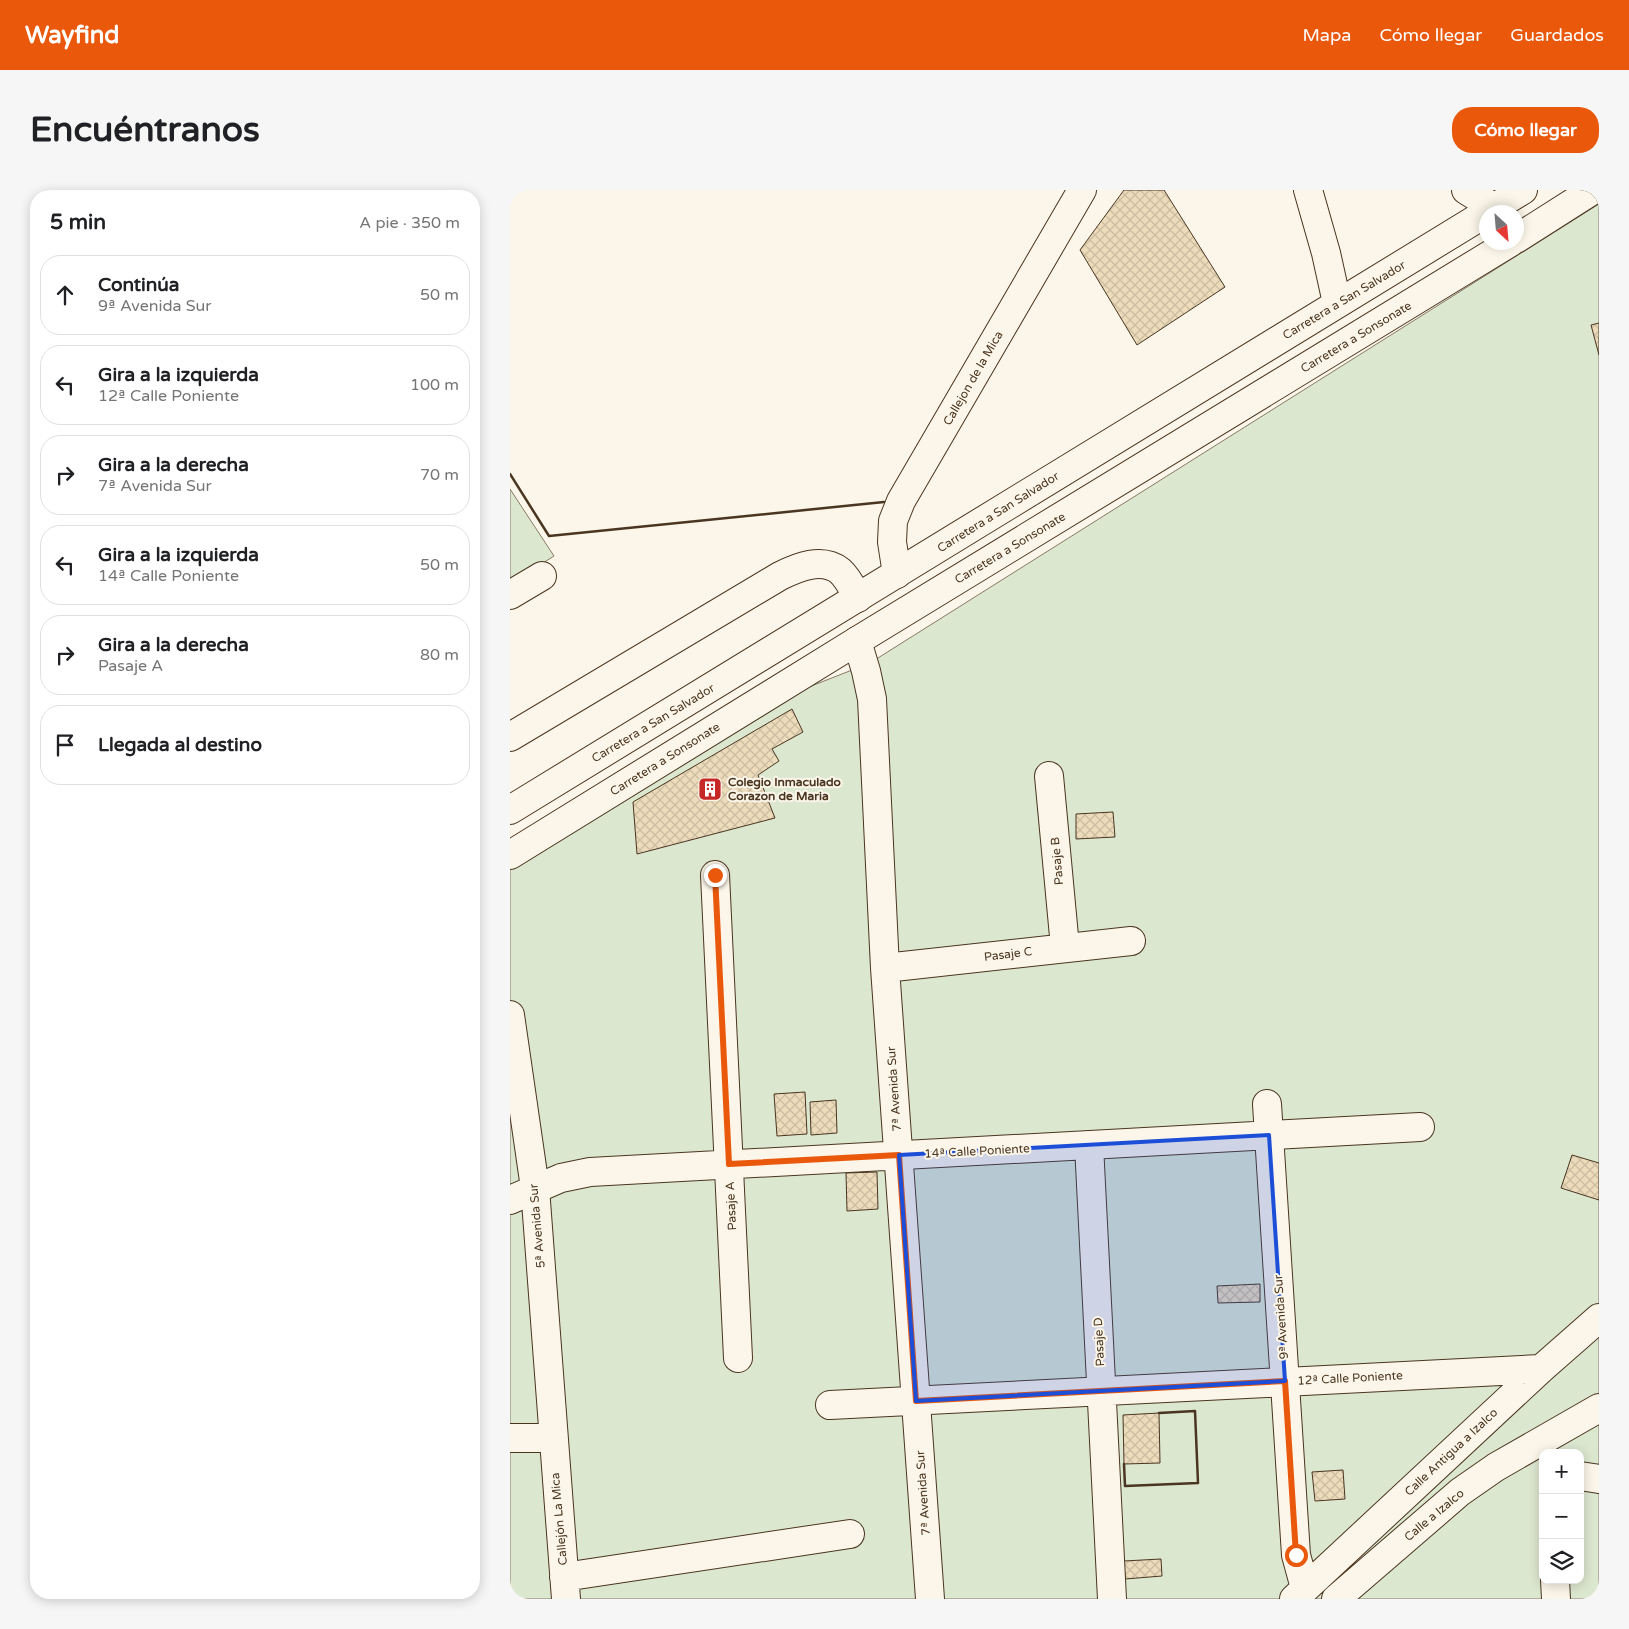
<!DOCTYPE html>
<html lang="es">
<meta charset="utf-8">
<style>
:root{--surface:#fff;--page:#f6f6f6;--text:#202124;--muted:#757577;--line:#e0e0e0;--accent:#ea580c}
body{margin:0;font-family:"Varela Round",sans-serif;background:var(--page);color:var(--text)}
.controls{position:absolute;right:15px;bottom:15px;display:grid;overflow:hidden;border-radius:10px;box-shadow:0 2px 12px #0003}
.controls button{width:45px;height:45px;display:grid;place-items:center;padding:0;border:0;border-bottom:1px solid var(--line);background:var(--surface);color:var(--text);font:25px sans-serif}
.compass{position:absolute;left:969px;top:15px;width:45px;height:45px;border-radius:50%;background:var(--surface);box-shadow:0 2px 12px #0003;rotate:154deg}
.stop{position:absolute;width:15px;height:15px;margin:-11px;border:4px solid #ea580c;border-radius:50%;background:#fff}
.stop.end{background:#ea580c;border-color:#fff;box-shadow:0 1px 5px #0008}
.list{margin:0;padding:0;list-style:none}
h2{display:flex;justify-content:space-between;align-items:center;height:65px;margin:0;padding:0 20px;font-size:21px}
h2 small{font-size:16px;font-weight:400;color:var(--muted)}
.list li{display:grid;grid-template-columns:32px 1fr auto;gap:15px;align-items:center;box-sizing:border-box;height:80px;margin:0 10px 10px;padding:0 10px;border:1px solid var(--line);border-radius:20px}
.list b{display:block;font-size:19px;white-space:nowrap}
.list p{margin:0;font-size:16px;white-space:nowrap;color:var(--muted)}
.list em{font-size:16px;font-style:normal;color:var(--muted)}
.icon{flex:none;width:28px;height:28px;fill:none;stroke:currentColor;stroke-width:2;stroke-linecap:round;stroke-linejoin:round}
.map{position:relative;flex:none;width:1089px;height:1409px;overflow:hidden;border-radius:20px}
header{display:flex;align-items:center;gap:30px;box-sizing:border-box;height:70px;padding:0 25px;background:var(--accent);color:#fff}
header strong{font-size:24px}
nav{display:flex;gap:28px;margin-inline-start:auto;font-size:18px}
.intro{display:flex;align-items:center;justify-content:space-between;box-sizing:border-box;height:120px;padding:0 30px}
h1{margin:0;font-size:35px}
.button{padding:12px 22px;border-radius:20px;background:var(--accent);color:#fff;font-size:18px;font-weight:700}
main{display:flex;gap:30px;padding:0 30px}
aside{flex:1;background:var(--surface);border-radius:20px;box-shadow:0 2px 12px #0003}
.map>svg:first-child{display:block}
.green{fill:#dce7d0;stroke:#887966;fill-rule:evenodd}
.building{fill:url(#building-cross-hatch);stroke:#4a3520}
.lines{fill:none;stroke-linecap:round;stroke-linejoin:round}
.minor-casing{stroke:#4a3520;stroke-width:30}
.highway-casing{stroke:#4a3520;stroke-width:30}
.minor{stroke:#fbf6e9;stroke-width:28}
.highway{stroke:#fbf6e9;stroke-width:28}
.wall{stroke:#4a3520;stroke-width:2.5}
.route{stroke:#ea580c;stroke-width:6}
.marked{fill:#1d4ed8;fill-opacity:0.2;stroke:#1d4ed8;stroke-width:4;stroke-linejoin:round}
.labels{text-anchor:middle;stroke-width:4;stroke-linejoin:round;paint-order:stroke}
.street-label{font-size:12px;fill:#4a3520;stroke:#fbf6e9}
.poi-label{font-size:12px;font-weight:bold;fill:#4a3520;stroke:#fbf6e9;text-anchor:start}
</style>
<header>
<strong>Wayfind</strong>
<nav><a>Mapa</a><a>Cómo llegar</a><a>Guardados</a></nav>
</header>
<div class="intro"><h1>Encuéntranos</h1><a class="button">Cómo llegar</a></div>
<main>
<aside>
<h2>5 min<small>A pie · 350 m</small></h2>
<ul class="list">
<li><svg class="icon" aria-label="ahead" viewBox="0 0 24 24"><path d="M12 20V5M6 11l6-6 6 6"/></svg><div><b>Continúa</b><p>9ª Avenida Sur</p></div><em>50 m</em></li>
<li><svg class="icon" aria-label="left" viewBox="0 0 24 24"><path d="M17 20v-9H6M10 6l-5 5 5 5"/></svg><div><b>Gira a la izquierda</b><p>12ª Calle Poniente</p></div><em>100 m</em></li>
<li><svg class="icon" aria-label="right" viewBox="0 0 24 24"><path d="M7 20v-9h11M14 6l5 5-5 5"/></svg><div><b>Gira a la derecha</b><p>7ª Avenida Sur</p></div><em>70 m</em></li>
<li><svg class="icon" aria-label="left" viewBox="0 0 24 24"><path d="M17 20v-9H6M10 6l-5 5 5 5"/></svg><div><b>Gira a la izquierda</b><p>14ª Calle Poniente</p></div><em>50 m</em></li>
<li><svg class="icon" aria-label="right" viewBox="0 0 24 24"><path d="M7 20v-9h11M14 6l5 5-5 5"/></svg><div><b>Gira a la derecha</b><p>Pasaje A</p></div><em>80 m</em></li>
<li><svg class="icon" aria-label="arrive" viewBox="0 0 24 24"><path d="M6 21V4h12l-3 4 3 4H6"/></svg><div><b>Llegada al destino</b></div></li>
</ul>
</aside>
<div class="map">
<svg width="1089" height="1409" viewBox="0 0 1089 1409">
<defs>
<pattern id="building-cross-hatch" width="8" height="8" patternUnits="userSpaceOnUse" patternTransform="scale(1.25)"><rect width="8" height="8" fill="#ecdcbc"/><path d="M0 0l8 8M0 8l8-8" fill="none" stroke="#ccbda1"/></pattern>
</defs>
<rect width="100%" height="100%" fill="#fbf6e9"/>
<path class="green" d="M1089 14V1409H0V665L286 502 360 473ZM1033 1263H1070V1390H1033Z
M0 299 44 366 0 394Z"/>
<path class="building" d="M614 0H654L715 97 627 155 570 60Z
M1089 133V165L1081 135Z
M282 519 293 542 262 559 269 571 248 585 265 628 127 664 123 612Z
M603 622 605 647 566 649V624Z
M295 902 297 944 267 946 264 904Z
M326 910 327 943 301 945 300 912Z
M1062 965 1089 973V1010L1051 998Z
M367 982 368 1019 337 1021 336 983Z
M750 1094V1112L708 1113 707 1096Z
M649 1223 650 1273 614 1274 613 1225Z
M833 1280 835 1309 805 1311 802 1282Z
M651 1369 652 1386 615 1389 614 1371Z"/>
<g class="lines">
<g class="minor-casing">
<path id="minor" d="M798 0 816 63 827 113
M956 0 985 18
M387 384 382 352 383 331 391 311 572 0
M0 405 32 386
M347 451 356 481 362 509 375 778 420 1409
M0 547 270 386C288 377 312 367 330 381 338 388 343 399 348 408
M539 586 555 757
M205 685 228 1168
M375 778 621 751
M0 825 25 998 56 1409
M757 914 786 1365 795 1398
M579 955 602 1409
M0 1010 51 988 80 982 910 937
M320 1215 1031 1179
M0 1248H42
M1070 1286 1089 1289
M54 1387 340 1344
M1045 1390 1046 1409
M784 1409 1031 1179 1089 1128
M826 1409 950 1302 986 1277 1089 1218"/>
</g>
<g class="highway-casing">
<path id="highway" d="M977 22 1013 0
M1006 49 1083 0
M0 620 976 23
M0 665 347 451 1001 52"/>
</g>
<use href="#minor" class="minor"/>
<use href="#highway" class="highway"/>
<path class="wall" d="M0 284 39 346 374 312
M614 1274 615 1296 688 1293 685 1221 649 1223"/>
</g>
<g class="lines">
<path class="route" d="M205 685 219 974 389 965 406 1211 775 1191 786 1365"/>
</g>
<path class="marked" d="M759 945 775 1191 406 1211 389 965Z"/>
<defs>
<g id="building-square" transform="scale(1.25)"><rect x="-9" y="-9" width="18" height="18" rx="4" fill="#c62828" stroke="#fbf6e9"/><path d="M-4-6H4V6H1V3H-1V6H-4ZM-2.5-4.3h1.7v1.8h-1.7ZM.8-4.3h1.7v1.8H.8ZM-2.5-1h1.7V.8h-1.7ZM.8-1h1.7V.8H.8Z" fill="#fff"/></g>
</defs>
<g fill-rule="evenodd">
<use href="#building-square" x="200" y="599"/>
</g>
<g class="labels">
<g class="street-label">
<text transform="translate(834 110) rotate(-31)" y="4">Carretera a San Salvador</text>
<text transform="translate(846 147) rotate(-31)" y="4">Carretera a Sonsonate</text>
<text transform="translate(463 188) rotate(-60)" y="4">Callejon de la Mica</text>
<text transform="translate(488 322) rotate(-32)" y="4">Carretera a San Salvador</text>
<text transform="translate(500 358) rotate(-31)" y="4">Carretera a Sonsonate</text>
<text transform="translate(143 533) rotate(-31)" y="4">Carretera a San Salvador</text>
<text transform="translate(155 569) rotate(-32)" y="4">Carretera a Sonsonate</text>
<text transform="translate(547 671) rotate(-95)" y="4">Pasaje B</text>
<text transform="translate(498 764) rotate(-7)" y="4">Pasaje C</text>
<text transform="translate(384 899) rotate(-94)" y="4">7ª Avenida Sur</text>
<text transform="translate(467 961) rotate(-3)" y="4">14ª Calle Poniente</text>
<text transform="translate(221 1016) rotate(-93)" y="4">Pasaje A</text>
<text transform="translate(27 1036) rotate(-95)" y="4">5ª Avenida Sur</text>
<text transform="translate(771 1127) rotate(-94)" y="4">9ª Avenida Sur</text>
<text transform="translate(589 1152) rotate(-93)" y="4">Pasaje D</text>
<text transform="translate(840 1188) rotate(-3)" y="4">12ª Calle Poniente</text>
<text transform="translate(941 1262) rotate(-43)" y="4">Calle Antigua a Izalco</text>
<text transform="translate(413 1303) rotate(-94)" y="4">7ª Avenida Sur</text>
<text transform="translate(924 1325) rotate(-40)" y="4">Calle a Izalco</text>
<text transform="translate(49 1329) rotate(-95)" y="4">Callejón La Mica</text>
</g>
<g class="poi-label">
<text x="218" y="596">Colegio Inmaculado<tspan x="218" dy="14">Corazon de Maria</tspan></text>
</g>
</g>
</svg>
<div class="controls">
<button>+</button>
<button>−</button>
<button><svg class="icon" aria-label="layers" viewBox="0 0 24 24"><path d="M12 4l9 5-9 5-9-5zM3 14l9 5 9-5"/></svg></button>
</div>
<svg class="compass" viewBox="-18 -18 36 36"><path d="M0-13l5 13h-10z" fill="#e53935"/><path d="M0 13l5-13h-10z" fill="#757577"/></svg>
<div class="stop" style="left:786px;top:1365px"></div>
<div class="stop end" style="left:205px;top:685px"></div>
</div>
</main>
